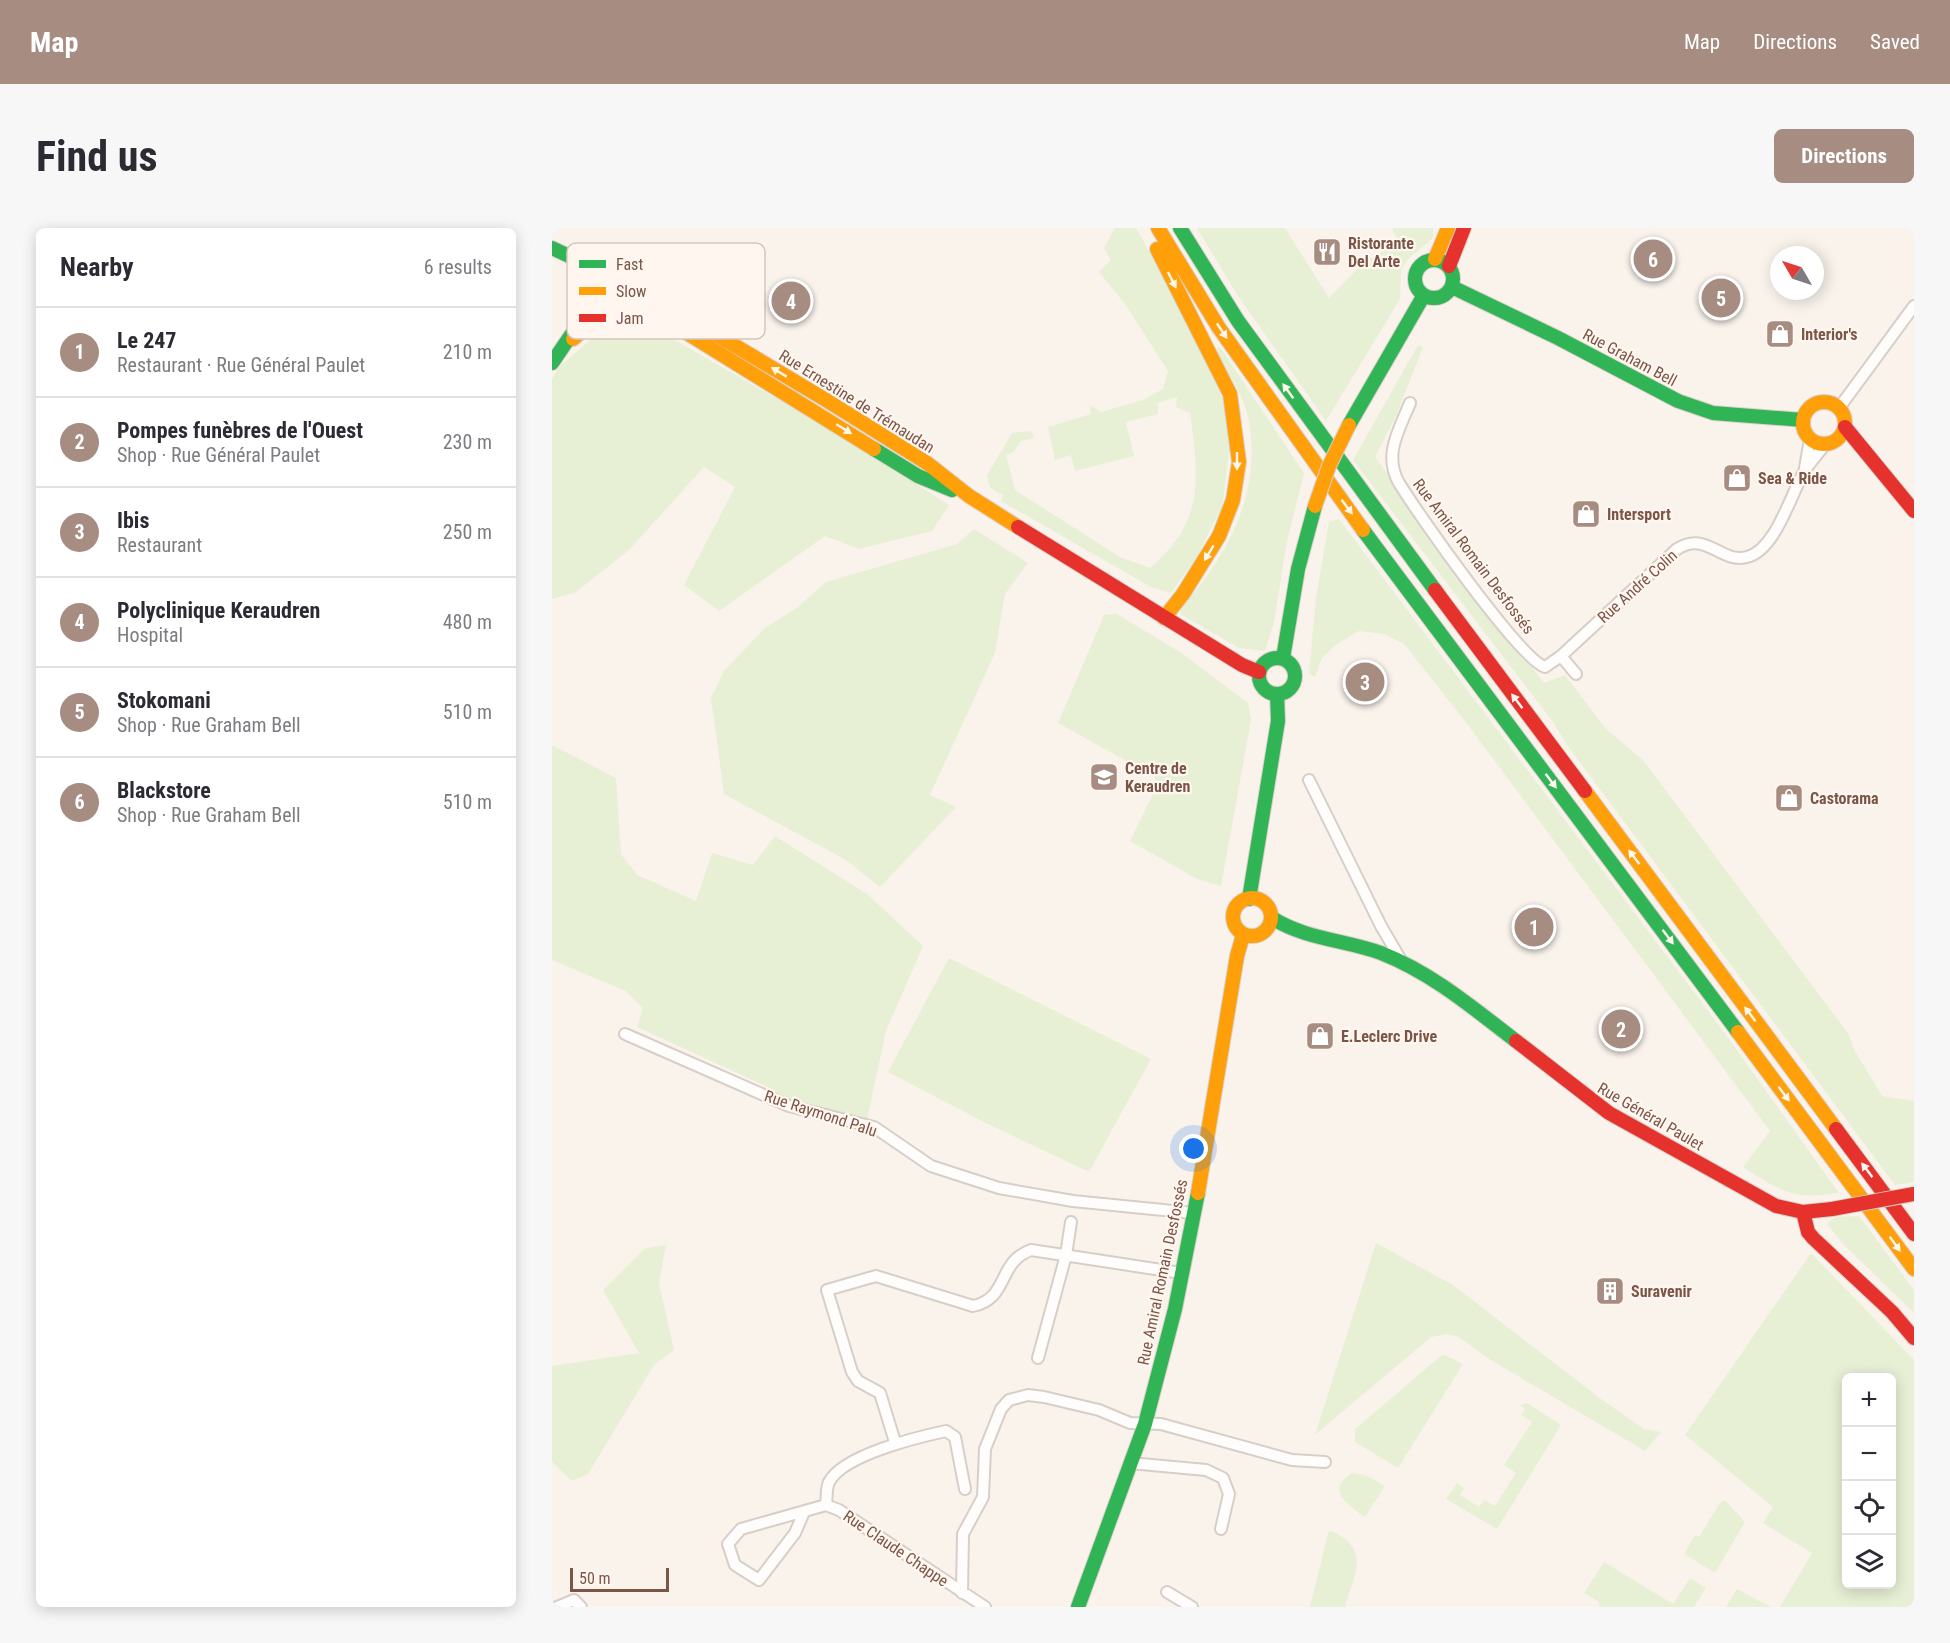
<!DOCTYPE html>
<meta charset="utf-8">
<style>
:root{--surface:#fff;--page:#f7f7f7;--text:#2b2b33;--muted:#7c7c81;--line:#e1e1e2;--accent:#a78c81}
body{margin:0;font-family:"Roboto Condensed",sans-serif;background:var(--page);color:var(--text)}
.controls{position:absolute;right:18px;bottom:18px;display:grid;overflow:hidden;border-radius:9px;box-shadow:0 3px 15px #0003}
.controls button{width:54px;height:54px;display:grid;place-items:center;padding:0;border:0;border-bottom:2px solid var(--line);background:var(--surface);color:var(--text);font:30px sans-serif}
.compass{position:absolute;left:1218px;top:18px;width:54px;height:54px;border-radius:50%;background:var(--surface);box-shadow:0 3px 15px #0003;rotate:309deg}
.scale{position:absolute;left:18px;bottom:15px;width:99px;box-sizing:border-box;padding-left:6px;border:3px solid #7b5548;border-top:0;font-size:16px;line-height:21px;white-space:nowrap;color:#7b5548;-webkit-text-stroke:4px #fff7ef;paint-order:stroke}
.you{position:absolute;left:642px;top:921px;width:21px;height:21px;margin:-15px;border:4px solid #fff;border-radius:50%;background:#1a73e8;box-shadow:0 0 0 9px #1a73e833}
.badge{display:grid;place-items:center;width:39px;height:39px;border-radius:50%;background:var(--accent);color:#fff;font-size:20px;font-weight:700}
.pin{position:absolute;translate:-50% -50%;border:3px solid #fff;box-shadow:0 2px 6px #0006}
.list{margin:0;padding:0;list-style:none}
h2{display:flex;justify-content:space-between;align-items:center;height:78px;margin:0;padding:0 24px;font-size:26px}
h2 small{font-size:20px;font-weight:400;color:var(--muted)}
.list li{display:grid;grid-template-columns:39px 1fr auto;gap:18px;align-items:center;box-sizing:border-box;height:90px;padding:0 24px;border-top:2px solid var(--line)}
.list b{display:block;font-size:22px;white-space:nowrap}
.list p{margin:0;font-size:20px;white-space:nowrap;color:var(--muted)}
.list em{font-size:20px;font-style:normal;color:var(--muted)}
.icon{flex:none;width:33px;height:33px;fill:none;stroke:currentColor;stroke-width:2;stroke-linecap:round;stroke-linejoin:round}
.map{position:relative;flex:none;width:1362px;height:1379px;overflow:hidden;border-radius:9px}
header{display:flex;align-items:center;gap:36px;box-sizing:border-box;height:84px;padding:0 30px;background:var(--accent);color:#fff}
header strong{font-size:28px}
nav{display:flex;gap:33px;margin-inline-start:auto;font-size:21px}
.intro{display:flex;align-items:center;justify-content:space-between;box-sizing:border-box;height:144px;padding:0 36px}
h1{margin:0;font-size:42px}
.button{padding:15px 27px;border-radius:9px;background:var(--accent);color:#fff;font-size:21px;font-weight:700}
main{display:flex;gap:36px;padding:0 36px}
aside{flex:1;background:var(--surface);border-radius:9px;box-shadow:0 3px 15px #0003}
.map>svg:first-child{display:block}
.green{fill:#e7f0d5;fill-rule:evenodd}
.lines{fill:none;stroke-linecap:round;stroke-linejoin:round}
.street-casing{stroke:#d8cec8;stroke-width:14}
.fast-casing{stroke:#dad0ca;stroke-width:16}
.slow-casing{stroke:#dad0ca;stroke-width:16}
.jam-casing{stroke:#dad0ca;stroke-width:16}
.street{stroke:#fefdfc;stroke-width:10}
.fast{stroke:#30b455;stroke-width:14}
.slow{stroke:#ff9f0a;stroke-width:14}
.jam{stroke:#e5322d;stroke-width:14}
.slow-bridge-casing{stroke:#dad0ca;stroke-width:16;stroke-linecap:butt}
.jam-bridge-casing{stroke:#dad0ca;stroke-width:16;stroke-linecap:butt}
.slow-bridge{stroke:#ff9f0a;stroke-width:14}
.jam-bridge{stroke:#e5322d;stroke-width:14}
.oneway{fill:#fff7ef}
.labels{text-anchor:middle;stroke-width:4.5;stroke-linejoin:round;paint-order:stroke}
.poi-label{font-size:16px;font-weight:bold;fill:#7b5548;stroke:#fff7ef;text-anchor:start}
.street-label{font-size:16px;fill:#7b5548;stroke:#fff7ef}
.key{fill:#fff7ef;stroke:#d7c6bd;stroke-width:1.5}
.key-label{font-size:16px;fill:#7b5548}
</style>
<header>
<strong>Map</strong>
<nav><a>Map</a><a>Directions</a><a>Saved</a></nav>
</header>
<div class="intro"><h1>Find us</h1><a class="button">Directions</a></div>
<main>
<aside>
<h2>Nearby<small>6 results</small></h2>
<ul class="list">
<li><span class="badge">1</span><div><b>Le 247</b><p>Restaurant · Rue Général Paulet</p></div><em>210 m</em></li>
<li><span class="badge">2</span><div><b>Pompes funèbres de l'Ouest</b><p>Shop · Rue Général Paulet</p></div><em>230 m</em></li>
<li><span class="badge">3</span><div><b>Ibis</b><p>Restaurant</p></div><em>250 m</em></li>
<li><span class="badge">4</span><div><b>Polyclinique Keraudren</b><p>Hospital</p></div><em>480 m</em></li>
<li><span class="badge">5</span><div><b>Stokomani</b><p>Shop · Rue Graham Bell</p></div><em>510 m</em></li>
<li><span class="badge">6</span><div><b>Blackstore</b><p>Shop · Rue Graham Bell</p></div><em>510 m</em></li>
</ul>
</aside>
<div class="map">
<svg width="1362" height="1379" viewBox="0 0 1362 1379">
<rect width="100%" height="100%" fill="#f9f3ec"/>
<path class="green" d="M563 0H584L621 65 671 171 678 220 670 279 644 330 619 365 599 359 449 273 451 267 438 260 435 247 460 205 479 203 482 210 469 213 462 224 454 227 463 262 568 329 598 340C653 293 647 250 638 185L624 179 625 169 606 175V186L574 194 582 228 523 243 519 227 503 232 496 199 539 186 538 177 549 184 591 172 611 161 616 143 573 76 547 44 559 32 552 20Z
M645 0H733L777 70 812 34 846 14 840 0H881V10L856 31 849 42 848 71 774 193 684 65Z
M74 99 107 103 264 193 397 277 380 303 307 321 273 308 167 383 132 357 183 259 152 239 77 322 24 364 0 371V151L8 138 51 101Z
M866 117 871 119 844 188 823 229 992 455 1013 447 1054 501 1091 532 1296 805 1303 823 1330 868 1362 873V954L1343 957 1015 517 1001 494 801 232Z
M668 119 752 245 735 313 722 394 713 423 687 420 628 386 631 377C678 326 711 260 696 189 691 166 674 142 663 122Z
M787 291 1172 804 1287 965C1241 972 1229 964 1191 939L1218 903 913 493 852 416 832 406 807 403 785 416 770 430 763 449 757 446 764 370 777 294Z
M422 301 476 335 453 366 443 425 378 567 404 579 328 659 294 632 172 566 159 470 172 443 213 400 246 379 274 354 405 316Z
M565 386 631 426 696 475 699 492 669 658 645 651 578 613 602 564 603 549 506 495 552 387Z
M0 517 64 550 69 626 85 647 144 673 160 625 201 637 223 608 315 666 371 718 334 803 313 901 232 879 218 860 85 799 91 780 74 763 0 732Z
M397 730 599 831 537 944 436 896 336 844Z
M1307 988 1362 1062V1085L1291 1016 1275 996 1283 989Z
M824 1015 901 1057 1049 1171 1092 1201 1109 1204 1093 1223 937 1131 907 1109 895 1106 879 1109 763 1207Z
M114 1017 107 1055 122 1122 102 1137 36 1246 20 1253 0 1234V1138L87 1125 51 1062 93 1020Z
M1259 1025 1362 1132V1379H1228L1260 1325 1211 1295 1221 1279 1133 1207ZM1294 1150H1340V1356H1294Z
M891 1126 911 1136 846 1240 803 1214V1201Z
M975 1175 1009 1197 945 1301 894 1271 905 1255 912 1260 908 1267 927 1279 932 1272 943 1278 964 1245 952 1237 980 1194 969 1187 973 1181 968 1177Z
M800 1245 813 1247 833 1258 813 1289C797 1278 772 1262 800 1245Z
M1173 1272 1193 1294 1164 1343 1162 1344 1132 1326 1143 1307 1147 1309 1168 1275Z
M777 1302C820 1321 803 1343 793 1379H758Z
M1052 1334 1121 1376 1138 1350 1154 1360 1142 1379H1048L1046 1373 1032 1365Z
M1185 1361 1219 1379H1174Z"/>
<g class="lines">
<g class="street-casing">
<path id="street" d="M858 175C847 202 831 227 847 255 866 286 967 430 993 439L1009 428
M1287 180 1362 78
M1253 240 1258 211
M1024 446 1009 428 1125 321C1154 302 1169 336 1195 329 1224 322 1239 265 1253 242 1259 233 1267 225 1273 216
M757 552 829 698 850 734
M73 806 237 878 322 899 379 938 447 960 521 973 641 985
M486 1130 514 1027 519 994
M343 1214 328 1165 306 1153 300 1144 275 1062 324 1048 421 1078C457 1071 445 1034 479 1022L629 1045
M578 1235 654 1242 671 1250 677 1266 669 1301
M274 1277C275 1270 274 1260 277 1254 291 1227 366 1209 394 1203L403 1209 413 1261
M252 1284 243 1305 207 1352 183 1337 176 1316 189 1301 274 1277 287 1282 433 1379
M615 1364 640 1379
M410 1365 411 1306 431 1269 433 1221 449 1181 457 1172 476 1167 492 1169 547 1182 578 1195 609 1196 740 1232 773 1234
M5 1379 22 1372 29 1379"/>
</g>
<g class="fast-casing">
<path id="fast" d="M628 0 686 93 883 362
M0 20 30 34 51 49
M863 51a19 19 0 1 1 38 0a19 19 0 1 1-38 0Z
M40 67a19 19 0 1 1 38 0a19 19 0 1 1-38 0Z
M900 59 1006 110 1126 173 1161 185 1251 192
M0 135 41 75
M797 197 872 67
M322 221 366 248 400 262
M811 302 1186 804
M707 448a18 18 0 1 1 36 0a18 18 0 1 1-36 0Z
M731 430 746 341 763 278
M697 671 726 493 725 466
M720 690C753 711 793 712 829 725 880 745 921 780 964 813
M526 1379 593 1196 623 1081 646 965"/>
</g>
<g class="slow-casing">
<path id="slow" d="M606 0 667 100 811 302
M605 21 678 166 687 234 681 272 667 308 631 366 612 390
M883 31 896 0
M77 61 145 95 274 172 375 235 417 268 466 299
M71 82 98 84 109 89 322 221
M21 111 36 98 62 86
M1251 195a21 21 0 1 1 42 0a21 21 0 1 1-42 0Z
M1033 563 1284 901
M681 689a19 19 0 1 1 38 0a19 19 0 1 1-38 0Z
M1186 804 1362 1041
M646 965 685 728 691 707"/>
</g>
<g class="jam-casing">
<path id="jam" d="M897 38 912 0
M1293 199 1362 283
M466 299 690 437 707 444
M883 362 1033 563
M964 813 1057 885 1224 978 1251 984 1280 981
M1284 901 1362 1006
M1251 984 1256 1004 1261 1010 1340 1084 1362 1110"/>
</g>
<use href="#street" class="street"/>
<use href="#fast" class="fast"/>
<use href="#slow" class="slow"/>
<use href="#jam" class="jam"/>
<g class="slow-bridge-casing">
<path id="slow-bridge" d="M763 278 777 238 797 197"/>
</g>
<g class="jam-bridge-casing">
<path id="jam-bridge" d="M1280 981 1362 966"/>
</g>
<use href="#slow-bridge" class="slow-bridge"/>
<use href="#jam-bridge" class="jam-bridge"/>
</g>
<defs><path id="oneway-solid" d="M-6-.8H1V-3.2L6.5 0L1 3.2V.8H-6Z" transform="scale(1.5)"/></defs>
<g class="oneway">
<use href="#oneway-solid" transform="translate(620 52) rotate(63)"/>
<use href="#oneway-solid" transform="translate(670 103) rotate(56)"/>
<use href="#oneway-solid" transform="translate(227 144) rotate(-149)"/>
<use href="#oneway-solid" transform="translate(736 163) rotate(-126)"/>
<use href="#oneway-solid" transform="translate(292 201) rotate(32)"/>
<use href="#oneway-solid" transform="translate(685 233) rotate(90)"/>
<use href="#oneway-solid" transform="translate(795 279) rotate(53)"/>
<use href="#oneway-solid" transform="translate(657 325) rotate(121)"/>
<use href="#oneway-solid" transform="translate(965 473) rotate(-127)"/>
<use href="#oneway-solid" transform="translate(999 553) rotate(53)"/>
<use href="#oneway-solid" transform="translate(1082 629) rotate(-127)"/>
<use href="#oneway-solid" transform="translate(1116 709) rotate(53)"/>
<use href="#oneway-solid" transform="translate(1198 786) rotate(-127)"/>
<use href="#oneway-solid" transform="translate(1232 866) rotate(53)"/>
<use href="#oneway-solid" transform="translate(1315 942) rotate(-127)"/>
<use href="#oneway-solid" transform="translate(1343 1016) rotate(54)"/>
</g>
<defs>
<g id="restaurant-square" transform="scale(1.5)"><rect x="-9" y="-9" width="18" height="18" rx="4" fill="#a78c81" stroke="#fff7ef"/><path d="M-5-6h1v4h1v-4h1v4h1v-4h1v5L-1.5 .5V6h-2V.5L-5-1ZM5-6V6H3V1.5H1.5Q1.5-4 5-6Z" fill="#fff"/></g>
<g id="shop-square" transform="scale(1.5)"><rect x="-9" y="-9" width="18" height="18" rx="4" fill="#a78c81" stroke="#fff7ef"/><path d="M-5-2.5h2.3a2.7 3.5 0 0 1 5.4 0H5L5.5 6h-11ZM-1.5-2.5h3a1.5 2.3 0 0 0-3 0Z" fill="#fff"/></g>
<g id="university-square" transform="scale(1.5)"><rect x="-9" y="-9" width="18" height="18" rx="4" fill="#a78c81" stroke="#fff7ef"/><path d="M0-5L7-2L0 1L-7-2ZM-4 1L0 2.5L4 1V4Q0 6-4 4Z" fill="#fff"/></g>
<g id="building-square" transform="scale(1.5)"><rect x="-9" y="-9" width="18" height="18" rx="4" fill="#a78c81" stroke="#fff7ef"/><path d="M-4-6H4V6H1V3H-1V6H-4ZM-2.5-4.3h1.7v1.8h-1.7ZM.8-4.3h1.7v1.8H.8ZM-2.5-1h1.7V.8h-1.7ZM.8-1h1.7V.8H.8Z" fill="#fff"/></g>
</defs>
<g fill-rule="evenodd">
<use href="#restaurant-square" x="775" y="24"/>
<use href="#shop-square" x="1228" y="106"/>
<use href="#shop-square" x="1185" y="250"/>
<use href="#shop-square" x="1034" y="286"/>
<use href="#university-square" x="552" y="549"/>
<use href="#shop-square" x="1237" y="570"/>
<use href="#shop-square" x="768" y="808"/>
<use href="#building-square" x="1058" y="1063"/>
</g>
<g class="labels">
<g class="poi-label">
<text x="796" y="21">Ristorante<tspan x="796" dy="18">Del Arte</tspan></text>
<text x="1249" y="112">Interior's</text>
<text x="1206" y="256">Sea &amp; Ride</text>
<text x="1055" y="292">Intersport</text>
<text x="573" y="546">Centre de<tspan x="573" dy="18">Keraudren</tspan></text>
<text x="1258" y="576">Castorama</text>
<text x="789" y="814">E.Leclerc Drive</text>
<text x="1079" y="1069">Suravenir</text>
</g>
<g class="street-label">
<text transform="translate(1078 129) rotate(28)" y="6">Rue Graham Bell</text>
<text transform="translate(305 173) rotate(32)" y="6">Rue Ernestine de Trémaudan</text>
<text transform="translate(922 328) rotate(53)" y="6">Rue Amiral Romain Desfossés</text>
<text transform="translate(1085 358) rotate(-42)" y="6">Rue André Colin</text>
<text transform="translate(269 885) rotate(18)" y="6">Rue Raymond Palu</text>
<text transform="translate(1099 888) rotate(30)" y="6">Rue Général Paulet</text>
<text transform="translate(610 1044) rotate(-78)" y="6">Rue Amiral Romain Desfossés</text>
<text transform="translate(344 1320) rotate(34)" y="6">Rue Claude Chappe</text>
</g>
</g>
<rect x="15" y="15" width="198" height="96" rx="9" class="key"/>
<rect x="27" y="32" width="27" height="8" fill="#30b455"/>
<rect x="27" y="59" width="27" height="8" fill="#ff9f0a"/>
<rect x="27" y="86" width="27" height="8" fill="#e5322d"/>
<g class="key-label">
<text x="64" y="42">Fast</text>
<text x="64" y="69">Slow</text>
<text x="64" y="96">Jam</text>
</g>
</svg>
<div class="controls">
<button>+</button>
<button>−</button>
<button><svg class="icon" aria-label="locate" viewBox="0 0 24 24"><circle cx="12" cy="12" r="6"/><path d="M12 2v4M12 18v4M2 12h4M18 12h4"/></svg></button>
<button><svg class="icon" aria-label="layers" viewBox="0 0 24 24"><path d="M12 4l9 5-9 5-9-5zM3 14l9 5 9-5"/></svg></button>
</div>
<svg class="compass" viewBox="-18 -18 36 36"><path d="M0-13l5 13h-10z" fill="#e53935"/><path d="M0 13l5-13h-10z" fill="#7c7c81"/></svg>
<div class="scale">50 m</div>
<div class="you"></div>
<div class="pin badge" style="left:982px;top:699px">1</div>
<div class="pin badge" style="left:1069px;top:801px">2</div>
<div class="pin badge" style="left:813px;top:454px">3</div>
<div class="pin badge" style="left:239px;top:73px">4</div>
<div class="pin badge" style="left:1169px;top:70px">5</div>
<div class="pin badge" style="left:1101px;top:31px">6</div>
</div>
</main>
